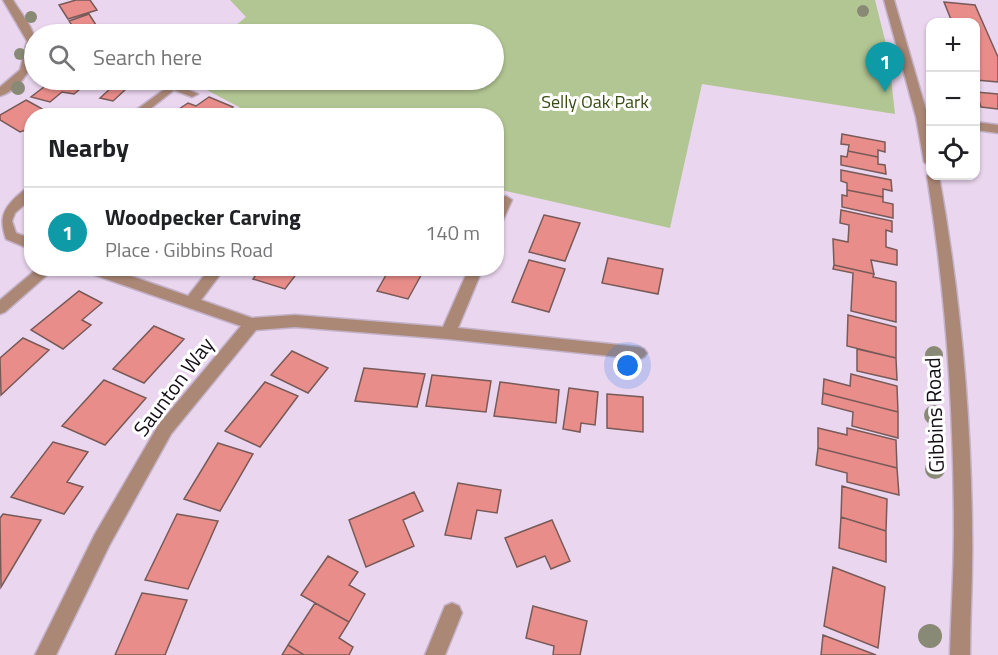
<!DOCTYPE html>
<meta charset="utf-8">
<style>
:root{--surface:#fff;--page:#f6f6f6;--text:#202124;--muted:#757577;--line:#e0e0e0;--accent:#b45309}
body{margin:0;font-family:"Titillium Web",sans-serif;background:var(--page);color:var(--text)}
.controls{position:absolute;right:18px;top:18px;display:grid;overflow:hidden;border-radius:12px;box-shadow:0 2px 4px #0004}
.controls button{width:54px;height:54px;display:grid;place-items:center;padding:0;border:0;border-bottom:2px solid var(--line);background:var(--surface);color:var(--text);font:30px sans-serif}
.you{position:absolute;left:628px;top:366px;width:21px;height:21px;margin:-15px;border:4px solid #fff;border-radius:50%;background:#1a73e8;box-shadow:0 0 0 9px #1a73e833}
.badge{display:grid;place-items:center;width:39px;height:39px;border-radius:50%;background:var(--accent);color:#fff;font-size:20px;font-weight:700}
.pin{position:absolute;translate:-50% -50px;filter:drop-shadow(0 2px 3px #0008)}
.pin::after{content:'';position:absolute;top:32px;width:21px;height:18px;background:inherit;clip-path:polygon(0 0,100% 0,50% 100%)}
.list{margin:0;padding:0;list-style:none}
h2{display:flex;justify-content:space-between;align-items:center;height:78px;margin:0;padding:0 24px;font-size:26px}
h2 small{font-size:20px;font-weight:400;color:var(--muted)}
.list li{display:grid;grid-template-columns:39px 1fr auto;gap:18px;align-items:center;box-sizing:border-box;height:90px;padding:0 24px;border-top:2px solid var(--line)}
.list b{display:block;font-size:22px;white-space:nowrap}
.list p{margin:0;font-size:20px;white-space:nowrap;color:var(--muted)}
.list em{font-size:20px;font-style:normal;color:var(--muted)}
.icon{flex:none;width:33px;height:33px;fill:none;stroke:currentColor;stroke-width:2;stroke-linecap:round;stroke-linejoin:round}
.map{position:relative;flex:none;width:998px;height:655px;overflow:hidden}
.search{position:absolute;background:var(--surface);box-shadow:0 2px 4px #0004;left:24px;top:24px;width:480px;height:66px;display:flex;align-items:center;gap:15px;box-sizing:border-box;padding:0 21px;border-radius:33px;color:var(--muted);font-size:22px}
.panel{position:absolute;background:var(--surface);box-shadow:0 2px 4px #0004;left:24px;top:108px;width:480px;height:168px;border-radius:24px}
.map>svg:first-child{display:block}
.green{fill:#b2c693}
.building{fill:#e88d8a;stroke:#785a58;stroke-width:1.5}
.lines{fill:none;stroke-linecap:round;stroke-linejoin:round}
.minor-casing{stroke:#c3b2c8;stroke-width:3}
.minor{fill:#ab8776;fill-rule:evenodd}
.tree{fill:#898a75}
.labels{text-anchor:middle;stroke-width:6;stroke-linejoin:round;paint-order:stroke}
.far-park-label{font-size:18px;fill:#394c11;stroke:#fff}
.street-label{font-size:21px;fill:#140d16;stroke:#fff}
</style>
<div class="map">
<svg width="998" height="655" viewBox="0 0 998 655">
<rect width="100%" height="100%" fill="#ead6ef"/>
<path class="green" d="M230 0H875L888 52 895 114 702 84 670 228 497 189 496 116 254 115 188 80H494V34H225L246 17Z"/>
<path class="building" d="M76 0H90L97 10 68 19 59 5Z
M944 2 975 5 998 57V82L976 80V22H952Z
M89 14 98 28 78 34 69 21Z
M53 80H62L85 85 74 94 62 92 50 102 31 97Z
M126 80H143L136 87 120 85Z
M112 87 125 90 113 101 100 98Z
M976 92 998 94V109L981 107Z
M209 97 233 107 222 116 170 115 188 103 196 106Z
M26 100 46 111 37 116H32V128L20 132 0 120V115Z
M842 134 885 142V152L878 150V157L848 151 849 145 841 144Z
M848 151 878 157V164L885 165 886 174 841 165V156L847 157Z
M841 170 891 180 892 191 883 189V197L847 190V183L841 181Z
M847 190 883 197V202L893 204V218L842 207V195L847 196Z
M841 210 892 221V232L886 230V247L897 250V265L871 260 874 274 834 265 833 239 848 242 849 225 840 223Z
M544 215 580 223 565 261 529 252Z
M608 258 663 269 658 294 602 283Z
M529 260 565 269 549 312 512 302Z
M834 265 874 274 873 277 896 282V322L851 311 853 273 833 269Z
M261 268H301L285 289 253 279Z
M390 268H425L408 299 377 291Z
M79 291 102 303 82 320 91 325 63 349 31 330Z
M848 315 896 327V358L847 346Z
M154 326 184 339 144 383 113 369Z
M23 338 49 350 1 395 0 358Z
M857 349 896 358 897 380 857 371Z
M292 351 328 368 308 393 271 375Z
M364 368 425 374 417 407 355 401Z
M851 374 897 386 898 412 823 393 824 379 850 386Z
M432 375 491 381 486 412 426 406Z
M104 380 146 398 105 445 62 426Z
M265 382 298 396 260 447 225 431Z
M500 382 559 390 556 423 494 416Z
M569 388 598 392 595 425 581 423 580 432 563 429Z
M823 393 898 412V438L852 426 853 412 822 404Z
M607 394 643 397V432L607 428Z
M818 428 847 435V428L896 440 897 468 818 448Z
M53 442 88 452 67 482 83 487 64 514 11 497Z
M218 443 253 454 220 511 184 499Z
M818 448 897 468 899 495 847 482V473L816 465Z
M458 483 501 490 497 513 477 510 471 539 445 535Z
M842 486 887 499 886 531 841 517Z
M414 492 423 511 403 520 414 546 366 567 349 520Z
M3 514 41 520 1 587 0 518Z
M177 514 218 521 188 589 145 580Z
M841 517 886 531V562L839 548Z
M552 520 570 561 551 569 545 556 517 567 505 538Z
M328 556 358 572 349 585 365 594 349 622 301 595Z
M833 567 885 587 878 648 824 626Z
M142 593 187 600 165 655H115Z
M315 603 349 622 339 638 353 647 349 655H304L288 645Z
M533 606 587 621 580 655H553L554 646 526 638Z
M823 635 876 655H821Z
M288 645 304 655H282Z"/>
<g class="lines">
<g class="minor-casing">
<path id="minor" d="M3 0H13C19 11 31 24 34 36 41 59 21 90 0 96V87L20 70 27 41Z
M884 0H894L928 117 930 131V166L924 162 916 117Z
M173 83 198 94 192 97 174 90 141 116H128Z
M976 122 998 125V133L976 130Z
M930 172V176H939C960 293 971 412 972 531 973 573 970 614 970 655H950C951 614 954 573 954 532 954 412 946 293 927 176Z
M32 186V198L15 213 12 221 16 233 32 239V250L6 239C0 221 1 211 16 197 21 193 25 188 32 186Z
M506 196 512 200 501 225 496 227V207L501 197Z
M38 268H55L5 312 0 314V300Z
M84 268H108L188 296 210 268H225L201 300 252 318 295 315 443 327 469 268H483L458 328 639 347 644 349 647 353 644 357 639 359 448 339 295 327 256 330 171 434 109 546 56 655H35L95 534 159 424 241 326 86 272Z
M452 603 459 606 462 613 445 655H425L445 606Z"/>
</g>
<use href="#minor" class="minor"/>
</g>
<g class="tree">
<circle cx="863" cy="11" r="6"/>
<circle cx="31" cy="17" r="6"/>
<circle cx="20" cy="54" r="6"/>
<circle cx="18" cy="88" r="7"/>
<circle cx="934" cy="355" r="9"/>
<circle cx="934" cy="415" r="10"/>
<circle cx="935" cy="469" r="10"/>
<circle cx="930" cy="636" r="12"/>
</g>
<g class="labels">
<g class="far-park-label">
<text x="595" y="108">Selly Oak Park</text>
</g>
<g class="street-label">
<text transform="translate(174 387) rotate(-53)" y="7">Saunton Way</text>
<text transform="translate(935 415) rotate(-92)" y="7">Gibbins Road</text>
</g>
</g>
</svg>
<div class="controls">
<button>+</button>
<button>−</button>
<button><svg class="icon" aria-label="locate" viewBox="0 0 24 24"><circle cx="12" cy="12" r="6"/><path d="M12 2v4M12 18v4M2 12h4M18 12h4"/></svg></button>
</div>
<div class="you"></div>
<div class="pin badge" style="left:885px;top:92px;background:#0f9aa8">1</div>
<div class="search"><svg class="icon" aria-label="search" viewBox="0 0 24 24"><circle cx="10" cy="10" r="6"/><path d="M15 15l6 6"/></svg>Search here</div>
<section class="panel">
<h2>Nearby<small></small></h2>
<ul class="list">
<li><span class="badge" style="background:#0f9aa8">1</span><div><b>Woodpecker Carving</b><p>Place · Gibbins Road</p></div><em>140 m</em></li>
</ul>
</section>
</div>
